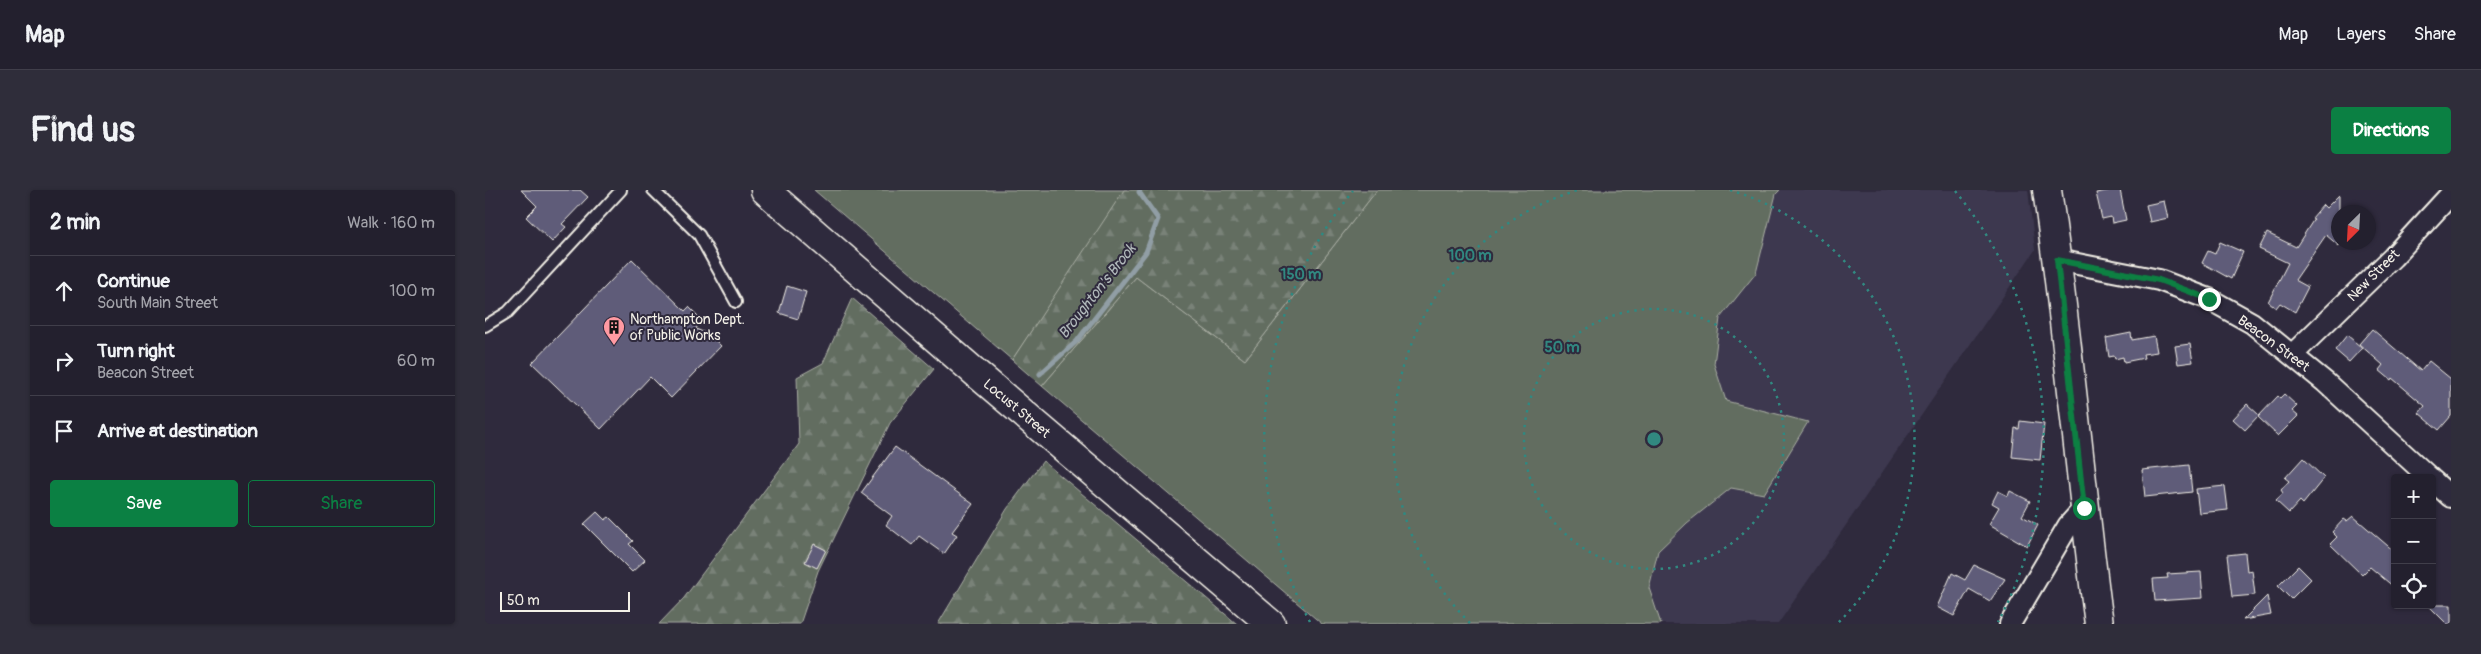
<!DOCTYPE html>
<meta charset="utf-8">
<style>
:root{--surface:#23202e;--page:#2f2d3a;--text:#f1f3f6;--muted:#a3a3aa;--line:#403e4a;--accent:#0b8043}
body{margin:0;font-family:Pangolin,sans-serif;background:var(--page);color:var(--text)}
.controls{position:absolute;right:15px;bottom:15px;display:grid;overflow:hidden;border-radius:5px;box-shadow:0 1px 4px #0004}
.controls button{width:45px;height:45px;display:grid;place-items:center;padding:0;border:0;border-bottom:1px solid var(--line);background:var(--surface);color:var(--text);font:25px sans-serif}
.compass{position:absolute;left:1846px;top:15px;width:45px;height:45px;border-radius:50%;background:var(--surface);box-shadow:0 1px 4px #0004;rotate:204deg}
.scale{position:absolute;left:15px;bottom:12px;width:130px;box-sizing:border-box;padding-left:5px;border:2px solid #f4f1e8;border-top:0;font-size:14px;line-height:18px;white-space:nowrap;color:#f4f1e8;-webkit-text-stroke:4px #2f2a3d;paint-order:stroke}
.stop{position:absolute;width:15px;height:15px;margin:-11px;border:4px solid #0b8043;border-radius:50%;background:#fff}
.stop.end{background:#0b8043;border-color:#fff;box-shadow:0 1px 5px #0008}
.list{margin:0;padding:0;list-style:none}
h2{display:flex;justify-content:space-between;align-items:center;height:65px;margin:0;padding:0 20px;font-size:21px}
h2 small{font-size:16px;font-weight:400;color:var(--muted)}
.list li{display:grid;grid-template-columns:32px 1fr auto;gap:15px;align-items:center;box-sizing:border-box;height:70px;padding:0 20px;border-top:1px solid var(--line)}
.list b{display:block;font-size:19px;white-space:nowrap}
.list p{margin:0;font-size:16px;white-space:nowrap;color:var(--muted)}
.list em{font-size:16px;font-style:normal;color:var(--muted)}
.actions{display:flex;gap:10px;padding:15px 20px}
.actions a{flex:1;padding:11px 0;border:1px solid var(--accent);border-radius:5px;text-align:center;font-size:18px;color:var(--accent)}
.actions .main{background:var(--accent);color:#fff}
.icon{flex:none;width:28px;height:28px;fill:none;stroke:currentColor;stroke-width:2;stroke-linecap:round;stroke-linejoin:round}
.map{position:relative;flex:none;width:1966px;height:434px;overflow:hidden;border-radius:5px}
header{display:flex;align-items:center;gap:30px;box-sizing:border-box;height:70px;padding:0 25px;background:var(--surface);border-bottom:1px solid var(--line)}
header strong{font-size:24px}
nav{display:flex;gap:28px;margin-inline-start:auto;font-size:18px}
.intro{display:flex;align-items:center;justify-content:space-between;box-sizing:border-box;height:120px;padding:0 30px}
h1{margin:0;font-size:35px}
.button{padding:12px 22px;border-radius:5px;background:var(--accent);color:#fff;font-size:18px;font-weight:700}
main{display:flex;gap:30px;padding:0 30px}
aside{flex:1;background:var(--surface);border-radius:5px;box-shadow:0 1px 4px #0004}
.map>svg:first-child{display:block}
.built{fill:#3d394f}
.grass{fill:#626d61;stroke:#abafa4}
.forest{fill:url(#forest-firs);stroke:#abafa4}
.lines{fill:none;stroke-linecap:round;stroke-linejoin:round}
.stream{stroke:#919ea5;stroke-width:5}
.building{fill:#5e5b79;stroke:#f4f1e8}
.lane-casing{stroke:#f4f1e8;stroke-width:14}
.street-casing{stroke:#f4f1e8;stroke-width:24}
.secondary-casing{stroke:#f4f1e8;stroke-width:31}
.highway-casing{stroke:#f4f1e8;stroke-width:31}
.lane{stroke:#2f2a3d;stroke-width:10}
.street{stroke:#2f2a3d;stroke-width:20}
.secondary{stroke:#2f2a3d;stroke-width:28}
.highway{stroke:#2f2a3d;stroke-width:28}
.route{stroke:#0b8043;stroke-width:6}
.ring{fill:none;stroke:#318880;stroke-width:2.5;stroke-dasharray:2.5 5}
.labels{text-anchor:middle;stroke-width:4;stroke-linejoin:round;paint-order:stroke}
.street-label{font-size:14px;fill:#f4f1e8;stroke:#2f2a3d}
.poi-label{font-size:14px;fill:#f4f1e8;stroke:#2f2a3d;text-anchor:start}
.water-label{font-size:15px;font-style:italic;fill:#b2babc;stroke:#2f2a3d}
.centre{fill:#318880;stroke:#2f2a3d;stroke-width:2.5}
.ring-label{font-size:15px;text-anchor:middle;font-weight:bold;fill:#318880;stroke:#2f2a3d;stroke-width:4;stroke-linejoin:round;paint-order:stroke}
</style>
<header>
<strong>Map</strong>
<nav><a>Map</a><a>Layers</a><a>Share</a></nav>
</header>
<div class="intro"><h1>Find us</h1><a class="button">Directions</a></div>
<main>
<aside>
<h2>2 min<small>Walk · 160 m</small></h2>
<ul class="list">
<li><svg class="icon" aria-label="ahead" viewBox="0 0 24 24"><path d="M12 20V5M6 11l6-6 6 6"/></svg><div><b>Continue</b><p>South Main Street</p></div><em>100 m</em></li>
<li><svg class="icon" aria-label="right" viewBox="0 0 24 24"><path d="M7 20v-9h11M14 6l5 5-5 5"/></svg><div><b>Turn right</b><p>Beacon Street</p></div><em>60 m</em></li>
<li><svg class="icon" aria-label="arrive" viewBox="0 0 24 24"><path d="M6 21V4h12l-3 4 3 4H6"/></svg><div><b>Arrive at destination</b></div></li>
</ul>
<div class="actions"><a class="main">Save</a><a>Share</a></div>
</aside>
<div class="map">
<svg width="1966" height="434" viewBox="0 0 1966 434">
<defs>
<pattern id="forest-firs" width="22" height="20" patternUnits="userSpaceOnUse" patternTransform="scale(1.25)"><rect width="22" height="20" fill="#626d61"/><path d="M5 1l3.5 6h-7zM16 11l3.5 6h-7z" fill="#798278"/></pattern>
</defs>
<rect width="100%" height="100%" fill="#2f2a3d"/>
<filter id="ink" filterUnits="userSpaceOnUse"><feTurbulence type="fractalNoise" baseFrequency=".02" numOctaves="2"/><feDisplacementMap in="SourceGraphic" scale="10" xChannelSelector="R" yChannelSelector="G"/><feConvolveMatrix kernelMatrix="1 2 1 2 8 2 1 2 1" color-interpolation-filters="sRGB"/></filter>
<g filter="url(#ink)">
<path class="built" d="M329 0H1543L1550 60 1293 434H837Z"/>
<path class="grass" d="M329 0H642L527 170Z
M892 0H1295L1291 4 1271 83 1235 128 1229 174 1241 211 1323 232 1279 304 1246 298 1202 333 1173 361 1164 398 1176 434H837L557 196 651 87 760 170Z"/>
<path class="forest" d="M639 0H892L760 170 651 87 557 196 527 170Z
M367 108 449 179 405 233 333 381 315 434H174L199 408 314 254 312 187 338 173Z
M558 271 752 434H453L522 319Z"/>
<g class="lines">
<path class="stream" d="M555 184 592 151 661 62 673 29 654 2 655 0"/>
</g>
<path class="building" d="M36 0H95L103 7 77 34 81 37 67 52 41 27 52 16Z
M1627 0H1635L1641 30 1627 33 1626 27 1617 29 1611 3Z
M1854 5V56L1841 45 1810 90 1823 97 1810 122 1795 113 1791 118 1783 112 1803 73 1774 59 1782 43 1811 57 1829 29 1827 28 1838 15 1841 18Z
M1679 11 1683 28 1665 32 1661 15Z
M1735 52 1758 62 1746 89 1717 73 1723 61 1730 64Z
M147 69 200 121 204 117 216 129 211 139 225 145 236 156 186 208 165 187 116 239 47 173Z
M302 96 321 102 313 129 294 123Z
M1887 139 1936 181 1944 171 1966 189V226L1954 240 1934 223 1940 216 1907 188 1906 190 1894 180 1898 175 1874 154Z
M1646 143 1647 150 1669 146 1672 162 1658 164 1659 168 1639 172 1638 167 1630 169 1629 166 1624 167 1621 148Z
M1862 145 1877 158 1864 172 1850 160Z
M1705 154 1708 172 1693 174 1690 156Z
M1799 204 1812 216 1807 221 1813 226 1793 246 1773 227 1793 206 1795 208Z
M1762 214 1774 225 1760 240 1748 229Z
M1535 231 1559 234 1555 270 1527 267 1530 238 1534 239Z
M410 257 488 314 467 342 472 345 459 364 434 346 427 355 401 335 407 326 376 303Z
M1818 268 1839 288 1818 314 1815 311 1804 323 1791 311 1798 303 1796 300 1804 291 1800 288Z
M1704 275 1707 302 1660 307 1657 280Z
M1740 296 1743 320 1714 323 1711 299Z
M1513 301 1523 306 1525 301 1545 311 1537 326 1553 335 1542 356 1504 334 1514 317 1507 313Z
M112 322 120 330 124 327 148 351 144 354 160 370 147 382 99 334Z
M1868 326 1910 362V398L1885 377 1877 385 1845 354 1852 347 1847 342 1859 329 1862 331Z
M329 354 341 360 332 378 320 372Z
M1760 363 1762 381 1767 380 1770 405 1747 407 1742 365Z
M1489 375 1520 389 1505 411 1484 399 1469 426 1452 417 1467 383 1480 390Z
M1813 376 1826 389 1806 409 1793 396Z
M1716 382 1718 408 1670 411 1668 389 1683 388 1682 384Z
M1782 406 1786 425 1758 430Z
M1943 415H1966V434H1962Z"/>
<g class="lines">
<g class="lane-casing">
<path id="lane" d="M168 0 214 45 251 112
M0 136 23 122 136 0"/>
</g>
<g class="street-casing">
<path id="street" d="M1572 70 1674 90 1724 109 1767 133 1840 192 1945 288
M1808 164 1908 67 1966 4
M1947 290 1966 307
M1525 434 1583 336 1599 318"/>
</g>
<g class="secondary-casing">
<path id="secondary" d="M1562 0C1583 144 1595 289 1614 434"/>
</g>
<g class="highway-casing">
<path id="highway" d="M280 0 492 184 786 434"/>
</g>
<use href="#lane" class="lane"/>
<use href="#street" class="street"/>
<use href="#secondary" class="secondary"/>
<use href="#highway" class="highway"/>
</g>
</g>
<g class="lines" filter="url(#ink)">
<path class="route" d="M1599 318 1572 70 1674 90 1724 109"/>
</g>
<g class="ring">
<circle cx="1169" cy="249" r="130"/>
<path d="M985 433A260 260 0 0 1 1093 0M1245 0A260 260 0 0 1 1353 433"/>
<path d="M825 432A390 390 0 0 1 868 1M1470 1A390 390 0 0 1 1513 432"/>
</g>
<defs>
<g id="building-pin" transform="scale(1.125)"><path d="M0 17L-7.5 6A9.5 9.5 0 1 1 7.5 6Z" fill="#ff9aa2" stroke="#2f2a3d"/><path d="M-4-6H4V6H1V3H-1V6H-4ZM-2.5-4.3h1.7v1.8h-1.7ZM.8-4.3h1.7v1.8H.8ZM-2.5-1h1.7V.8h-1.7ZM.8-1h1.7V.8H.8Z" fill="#111"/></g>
</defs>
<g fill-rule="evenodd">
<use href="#building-pin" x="129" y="137"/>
</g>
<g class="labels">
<g class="street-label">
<text transform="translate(1888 85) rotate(-45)" y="5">New Street</text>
<text transform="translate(1789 153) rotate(36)" y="5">Beacon Street</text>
<text transform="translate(532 218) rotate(40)" y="5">Locust Street</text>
</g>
<g class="poi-label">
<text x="145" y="134">Northampton Dept.<tspan x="145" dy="16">of Public Works</tspan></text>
</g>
<g class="water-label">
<text transform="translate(612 101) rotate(-52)" y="5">Broughton's Brook</text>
</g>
</g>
<circle cx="1169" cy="249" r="8" class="centre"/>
<g class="ring-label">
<text x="985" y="70">100 m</text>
<text x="816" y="89">150 m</text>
<text x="1077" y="162">50 m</text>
</g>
</svg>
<div class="controls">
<button>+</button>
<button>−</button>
<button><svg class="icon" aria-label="locate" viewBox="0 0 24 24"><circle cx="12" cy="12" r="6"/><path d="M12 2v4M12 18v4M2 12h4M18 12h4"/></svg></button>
</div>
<svg class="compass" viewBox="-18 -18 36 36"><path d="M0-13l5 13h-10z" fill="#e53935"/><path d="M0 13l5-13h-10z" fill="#a3a3aa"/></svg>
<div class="scale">50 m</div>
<div class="stop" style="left:1599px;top:318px"></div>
<div class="stop end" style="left:1724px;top:109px"></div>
</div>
</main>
